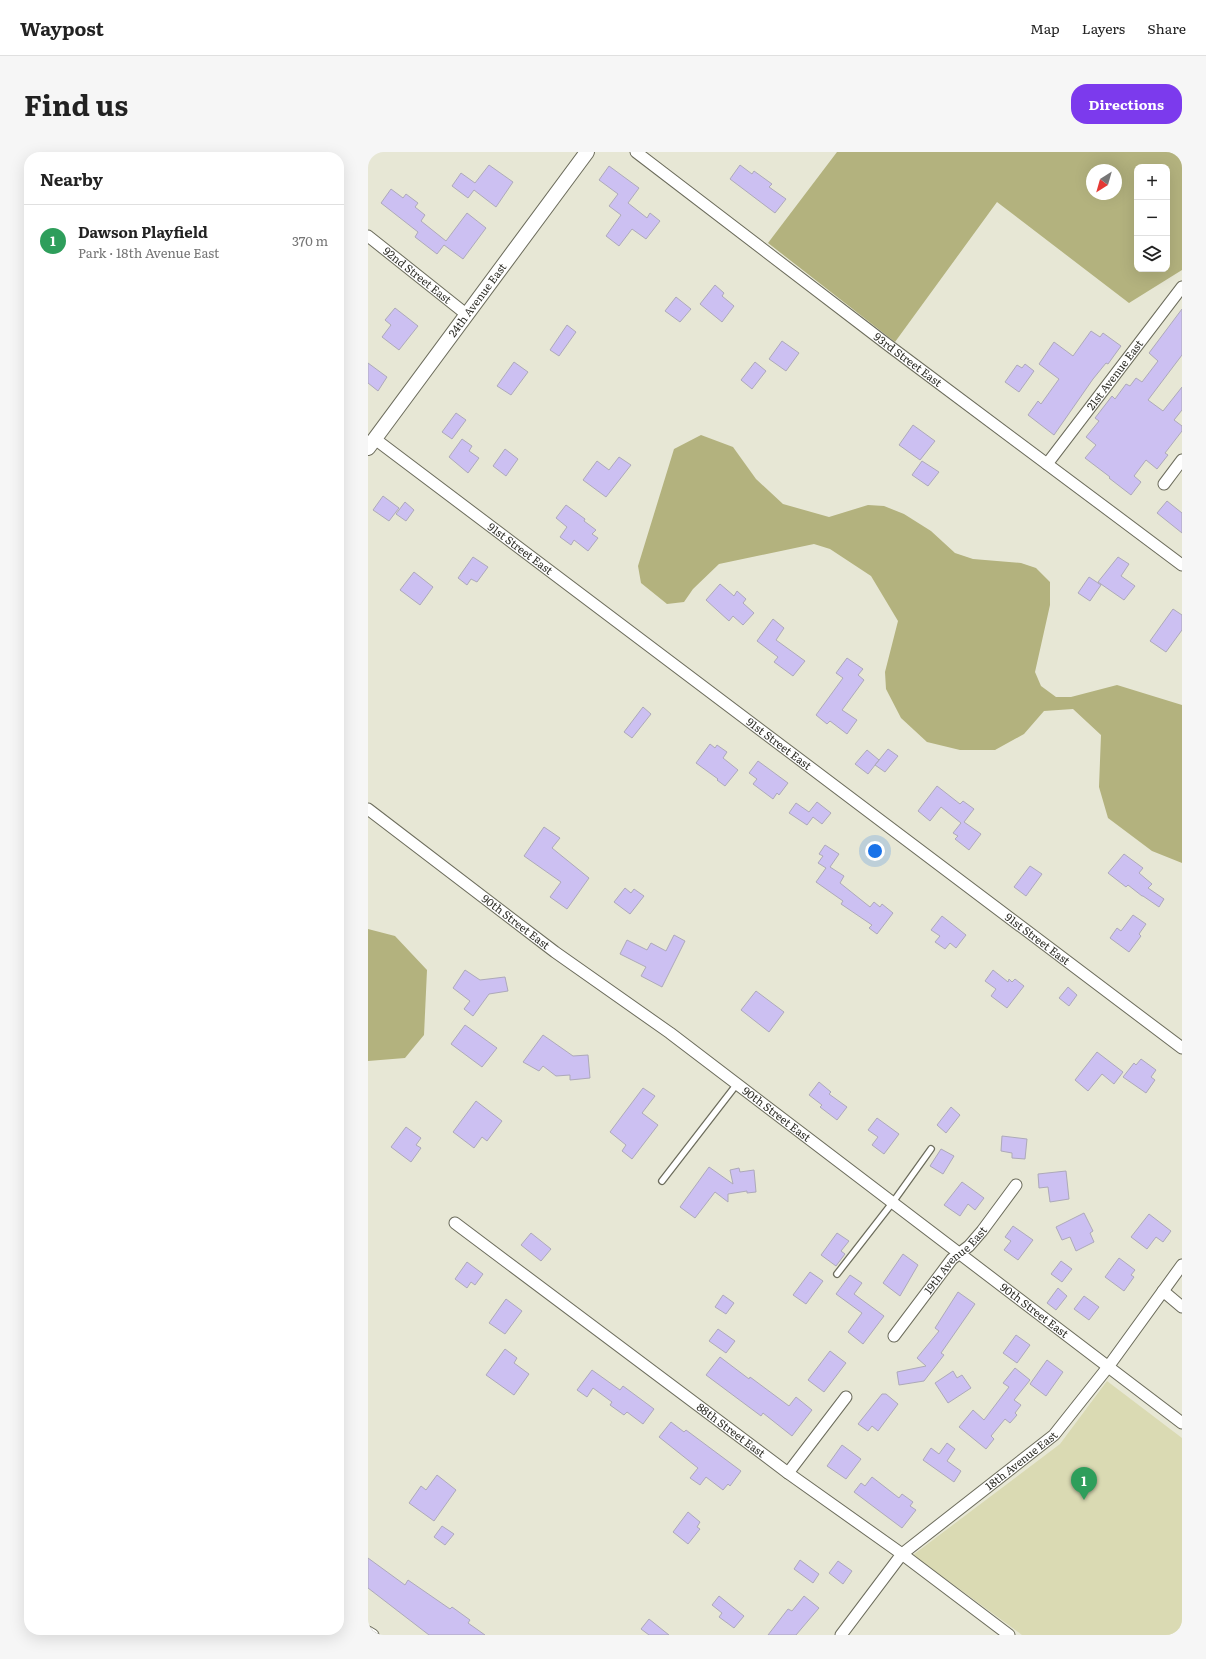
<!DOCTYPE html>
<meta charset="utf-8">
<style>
:root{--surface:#fff;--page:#f6f6f6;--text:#222;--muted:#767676;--line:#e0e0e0;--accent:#7c3aed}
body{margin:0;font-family:Literata,serif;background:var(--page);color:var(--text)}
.controls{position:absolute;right:12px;top:12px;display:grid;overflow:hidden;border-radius:8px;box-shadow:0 4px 16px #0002}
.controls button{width:36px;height:36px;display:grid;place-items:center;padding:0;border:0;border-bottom:1px solid var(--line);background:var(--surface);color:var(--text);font:20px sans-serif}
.compass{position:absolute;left:718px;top:12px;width:36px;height:36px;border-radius:50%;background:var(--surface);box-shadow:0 4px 16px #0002;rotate:217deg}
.you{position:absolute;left:507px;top:699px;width:14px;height:14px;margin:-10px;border:3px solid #fff;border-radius:50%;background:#1a73e8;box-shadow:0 0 0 6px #1a73e833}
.badge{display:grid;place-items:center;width:26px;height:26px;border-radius:50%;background:var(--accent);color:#fff;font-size:13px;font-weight:700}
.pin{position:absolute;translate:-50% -33px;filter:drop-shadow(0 1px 2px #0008)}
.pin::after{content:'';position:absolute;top:21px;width:14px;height:12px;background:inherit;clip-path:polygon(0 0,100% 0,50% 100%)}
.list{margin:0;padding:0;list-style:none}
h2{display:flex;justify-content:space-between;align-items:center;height:52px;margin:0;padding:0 16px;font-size:17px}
h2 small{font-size:13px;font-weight:400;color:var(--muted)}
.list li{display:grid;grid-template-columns:26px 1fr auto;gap:12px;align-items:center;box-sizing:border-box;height:72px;padding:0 16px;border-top:1px solid var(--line)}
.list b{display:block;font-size:15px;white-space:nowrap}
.list p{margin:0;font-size:13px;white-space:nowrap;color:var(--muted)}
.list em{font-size:13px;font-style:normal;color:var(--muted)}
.icon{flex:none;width:22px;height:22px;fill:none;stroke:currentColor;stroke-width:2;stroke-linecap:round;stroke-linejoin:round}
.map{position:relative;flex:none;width:814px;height:1483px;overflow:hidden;border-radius:16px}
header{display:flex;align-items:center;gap:24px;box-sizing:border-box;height:56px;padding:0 20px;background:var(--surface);border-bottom:1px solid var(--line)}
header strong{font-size:19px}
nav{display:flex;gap:22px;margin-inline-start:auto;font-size:14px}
.intro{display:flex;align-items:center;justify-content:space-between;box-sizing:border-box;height:96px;padding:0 24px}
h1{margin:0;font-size:28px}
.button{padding:10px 18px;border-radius:16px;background:var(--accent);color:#fff;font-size:14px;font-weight:700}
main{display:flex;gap:24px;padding:0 24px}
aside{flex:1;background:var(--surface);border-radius:16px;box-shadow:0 4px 16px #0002}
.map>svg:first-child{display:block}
.green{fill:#dadab3}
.forest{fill:#b3b27e;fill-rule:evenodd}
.building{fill:#ccc0f2;stroke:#ada9b9}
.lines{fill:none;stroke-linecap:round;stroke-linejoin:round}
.service-casing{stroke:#6c6c5c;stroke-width:8}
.minor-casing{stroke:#6c6c5c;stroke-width:13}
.tertiary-casing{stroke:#6c6c5c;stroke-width:16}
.service{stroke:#fff;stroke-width:5.5}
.minor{stroke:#fff;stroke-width:11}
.tertiary{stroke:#fff;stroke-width:14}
.labels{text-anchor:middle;stroke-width:4;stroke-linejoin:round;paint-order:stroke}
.street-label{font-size:11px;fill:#2f2f28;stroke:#fff}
</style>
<header>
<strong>Waypost</strong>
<nav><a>Map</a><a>Layers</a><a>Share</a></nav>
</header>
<div class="intro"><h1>Find us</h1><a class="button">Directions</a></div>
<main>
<aside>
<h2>Nearby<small></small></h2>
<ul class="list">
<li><span class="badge" style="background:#2e9e5b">1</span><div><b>Dawson Playfield</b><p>Park · 18th Avenue East</p></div><em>370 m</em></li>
</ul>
</aside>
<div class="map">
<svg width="814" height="1483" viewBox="0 0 814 1483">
<rect width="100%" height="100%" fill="#e7e7d5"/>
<path class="green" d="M739 1229 814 1286V1483H654L545 1403 692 1292Z"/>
<path class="forest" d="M469 0H814V118L761 151 629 50 527 190 400 91ZM769 15H799V117H769ZM724 18H748V42H724Z
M333 283 365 295 388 327 415 352 461 365 500 353 516 354 536 362 563 379 587 401 605 407 653 411 668 416 682 430V453L667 520 673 534 688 545H703L749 533 814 553V711L784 699 740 666 731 635 733 583 705 557 676 559 656 582 627 598H592L559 590 533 566 518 537 517 520 530 469 503 424 462 397 446 392 351 412 325 437 316 450 299 452 273 431 270 414 306 297Z
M0 777 27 784 59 818 56 883 37 906 0 909Z"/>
<path class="building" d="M121 13 145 30 128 55 106 38 100 46 84 34 93 21 107 31Z
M372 13 384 22 386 19 404 32 401 35 418 47 407 61 362 27Z
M241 14 271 36 260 51 279 66 282 61 292 69 278 87 264 77 251 94 238 84 253 63 241 54 250 42 231 28Z
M23 37 35 46 38 42 50 51 47 55 57 63 53 69 78 89 99 61 118 76 95 107 76 93 69 102 47 85 50 80 13 51Z
M347 133 356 141 354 144 366 154 354 170 332 152Z
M308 145 323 157 312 170 297 159Z
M27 156 50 174 31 198 14 185 23 173 17 168Z
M814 157V203L780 248 795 259 814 235V258L806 268 814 274V279L797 301 800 303 789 317 778 308 766 324 773 330 763 343 741 326 742 325 717 306 728 293 718 285 731 269 727 266 744 244 747 247 758 232 762 234 768 226 774 230 790 209 781 201Z
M199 173 208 180 191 204 182 198Z
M723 179 732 185 735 181 753 194 740 212 738 211 725 227 686 283 660 263 670 249 673 252 691 227 671 212 686 190 705 204Z
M414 189 431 201 418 219 401 207Z
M146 210 160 220 143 243 129 234Z
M387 210 398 219 384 237 373 228Z
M0 211 19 225 10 239 0 231Z
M657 212 666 219 651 240 637 230 649 213 654 216Z
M88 261 98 268 84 287 74 280Z
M545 273 567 289 552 308 531 293Z
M94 287 104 294 101 299 111 306 100 321 81 305Z
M137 297 150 307 138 324 125 314Z
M251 305 263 313 238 345 215 328 229 309 241 318Z
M554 309 571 320 560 334 544 323Z
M15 344 31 356 21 369 5 358Z
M799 349 814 361V381L789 361Z
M37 350 46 358 38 369 28 362Z
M198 353 217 367 216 369 228 378 224 382 230 386 220 399 206 388 203 393 192 385 199 375 188 366Z
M105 405 120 415 109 430 103 427 99 433 90 426Z
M750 405 761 412 753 424 767 434 756 448 730 430Z
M46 420 65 435 52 453 32 438Z
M721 425 733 433 722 449 710 441Z
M352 432 366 444 369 439 378 447 375 451 386 461 375 473 365 464 361 469 338 448Z
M805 457 814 463V478L798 500 782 489Z
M405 467 416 476 408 488 437 509 425 524 406 510 410 505 389 489Z
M479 506 495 517 490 523 496 528 474 558 489 568 479 582 462 569 459 572 448 563 475 526 468 521Z
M275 555 283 562 264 586 256 580Z
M342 592 347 596 349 593 359 600 355 606 370 618 357 634 349 628 350 627 328 611Z
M520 597 530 604 517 620 507 613Z
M499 598 511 608 500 622 487 612Z
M390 609 420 631 411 643 409 641 405 647 385 632 389 627 381 621Z
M569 634 592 652 595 649 606 657 596 670 613 682 601 698 587 687 590 684 585 681 593 671 573 655 562 669 550 659Z
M449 650 463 661 454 672 445 665 439 673 421 661 428 651 441 660Z
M176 675 192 686 184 696 221 726 199 757 182 745 193 730 156 704Z
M457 693 471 702 462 715 476 724 472 731 502 755 506 750 512 755 514 752 525 761 509 782 501 776 504 773 473 752 475 749 448 730 458 716 450 711 455 704 451 702Z
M756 702 775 716 771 721 784 732 780 736 796 747 791 755 775 744H774L760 733 758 735 740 721Z
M662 714 674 722 658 744 646 735Z
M257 736 263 741 266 737 276 744 262 762 246 750Z
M765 763 778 772 771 782 773 784 761 800 742 786 749 776 753 779Z
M574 764 598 783 588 796 582 791 577 797 567 790 572 784 563 778Z
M306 783 317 789 294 835 273 824 278 815 252 802 259 788 279 798 283 791 298 799Z
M97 818 112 828 137 825 140 839 121 842 105 864 96 857 102 849 85 836Z
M625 818 640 830 641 827 644 830 647 827 656 834 639 856 623 844 628 837 617 829Z
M700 835 709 843 701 854 691 846Z
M388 839 416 860 401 880 373 858Z
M97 873 129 896 114 915 83 892Z
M175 883 205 904 220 903 222 926 202 928V923L188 924 175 914 171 919 155 910Z
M729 900 755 920 746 932 734 922 720 939 707 928Z
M773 907 788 918 783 925 787 928 778 941 755 925 766 911 768 913Z
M451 930 463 940 461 942 479 955 469 968 452 955 454 953 441 943Z
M275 936 287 944 274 961 290 973 264 1007 254 999 258 993 242 980Z
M108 949 134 969 119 989 114 985 106 996 85 980Z
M583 955 592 963 578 981 569 973Z
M509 966 531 982 516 1002 504 993 510 985 500 978Z
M38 975 53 986 48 993 53 996 43 1010 23 995Z
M634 984 659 987 657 1007 644 1006V1001L633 999Z
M573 997 586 1004 575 1022 562 1014Z
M341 1015 365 1032 362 1018 371 1016 372 1020 386 1018 388 1040 379 1041V1039L360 1042V1050L347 1040 327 1066 312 1055Z
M698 1019 701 1047 682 1050 680 1035 671 1036 670 1022Z
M594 1030 616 1046 607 1058 600 1052 592 1064 576 1053Z
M716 1061 725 1079 722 1081 726 1090 708 1099 702 1085 694 1088 688 1075Z
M781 1062 803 1079 795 1090 788 1085 779 1097 763 1085Z
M645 1074 665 1088 650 1108 636 1098 643 1089 637 1085Z
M163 1081 183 1097 173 1109 153 1093Z
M469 1081 481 1089 473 1099 477 1102 468 1114 453 1103Z
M535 1102 550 1113 532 1144 515 1131Z
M751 1106 767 1118 763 1123 766 1125 756 1139 737 1125Z
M693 1109 704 1117 694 1130 683 1122Z
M99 1110 115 1122 107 1133 103 1130 99 1136 87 1127Z
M442 1120 455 1129 438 1152 425 1143Z
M482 1123 494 1131 486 1142 516 1164 495 1192 480 1180 494 1161 468 1142Z
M690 1136 699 1144 688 1158 679 1151Z
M590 1140 607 1152 573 1201 576 1203 556 1229 531 1233 529 1220 558 1214 549 1206 571 1179 567 1176Z
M355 1143 366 1151 358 1162 347 1155Z
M716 1144 731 1155 721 1168 706 1157Z
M138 1147 154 1159 137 1182 121 1171Z
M350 1177 367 1189 358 1201 341 1189Z
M648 1183 662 1193 649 1211 635 1201Z
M137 1197 149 1206 146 1211 161 1222 146 1243 118 1223Z
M462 1199 478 1211 456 1240 440 1228Z
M352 1205 381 1227 382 1225 421 1254 428 1245 444 1258 424 1284 395 1261 393 1264 338 1223Z
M679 1208 695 1220 678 1244 662 1232Z
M647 1216 662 1228 646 1248 653 1253 647 1261 649 1263 642 1271 637 1267 623 1284 626 1287 618 1297 591 1275 605 1258 616 1268 641 1235 635 1231Z
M224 1218 252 1238 255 1234 286 1257 275 1272 259 1260 256 1263 242 1253 244 1250 225 1236 219 1245 209 1238Z
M585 1219 589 1226 594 1223 603 1236 580 1251 567 1231Z
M514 1242H518L530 1252 510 1279 504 1274 500 1279 490 1272Z
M303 1270 316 1280 318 1278 373 1319 362 1334 360 1332 355 1338 338 1325 332 1333 322 1326 330 1316 291 1285Z
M579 1291 587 1297 579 1309 593 1319 586 1330 555 1308 563 1296 571 1302Z
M474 1293 493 1307 478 1327 459 1314Z
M69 1323 88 1338 66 1369 41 1351 53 1334 58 1338Z
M504 1325 531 1346 534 1342 545 1350 542 1354 548 1358 534 1376 486 1340 493 1331 497 1334Z
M320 1360 332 1370 329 1375 332 1377 320 1392 305 1380Z
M74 1374 86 1382 77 1393 66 1385Z
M0 1406 37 1433 40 1428 82 1457 84 1455 102 1468 100 1471 117 1483H61L0 1436Z
M432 1408 451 1422 445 1431 426 1417Z
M470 1409 484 1419 475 1432 461 1421Z
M351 1444 376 1464 366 1476 351 1465 354 1461 344 1453Z
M436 1444 451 1456 428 1483H400L420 1457 424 1459Z
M281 1467 301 1483H281L273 1477Z"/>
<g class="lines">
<g class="service-casing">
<path id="service" d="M294 1029 369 932
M469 1122 525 1050 563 997"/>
</g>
<g class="minor-casing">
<g id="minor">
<path id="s1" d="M268 0 520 193 814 413"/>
<path id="s2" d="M0 84 98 162"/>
<path id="s3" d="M7 287 814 896"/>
<path id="s4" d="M679 312 814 135"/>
<path d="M796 332 814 308"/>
<path id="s5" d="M0 657 187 800 302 881 814 1271"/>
<path id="s6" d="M87 1071 420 1321 534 1402 641 1483"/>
<path d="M795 1139 814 1155"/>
<path id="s7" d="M526 1184 584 1107 601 1094 614 1079 648 1033"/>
<path d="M420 1321 478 1245"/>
<path d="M0 1480 5 1483"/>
<path id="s8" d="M473 1483 534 1402 686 1283 740 1215 814 1113"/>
</g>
</g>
<g class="tertiary-casing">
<g id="tertiary">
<path id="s9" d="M0 296 219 0"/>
</g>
</g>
<use href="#service" class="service"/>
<use href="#minor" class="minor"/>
<use href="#tertiary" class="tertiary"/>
</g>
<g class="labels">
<g class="street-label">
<text dy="4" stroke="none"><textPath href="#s2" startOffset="63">92nd Street East</textPath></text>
<text dy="4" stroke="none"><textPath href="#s9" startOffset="184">24th Avenue East</textPath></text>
<text dy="4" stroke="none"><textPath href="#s1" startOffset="342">93rd Street East</textPath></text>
<text dy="4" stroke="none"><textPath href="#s4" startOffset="112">21st Avenue East</textPath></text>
<text dy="4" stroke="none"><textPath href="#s3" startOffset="182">91st Street East</textPath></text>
<text dy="4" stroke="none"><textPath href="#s3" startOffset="506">91st Street East</textPath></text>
<text dy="4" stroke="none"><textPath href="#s5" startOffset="186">90th Street East</textPath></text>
<text dy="4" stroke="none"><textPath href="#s3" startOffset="830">91st Street East</textPath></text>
<text dy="4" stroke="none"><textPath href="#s5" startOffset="510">90th Street East</textPath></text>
<text dy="4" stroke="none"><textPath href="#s7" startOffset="98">19th Avenue East</textPath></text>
<text dy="4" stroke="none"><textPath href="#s5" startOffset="834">90th Street East</textPath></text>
<text dy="4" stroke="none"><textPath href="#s6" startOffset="345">88th Street East</textPath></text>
<text dy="4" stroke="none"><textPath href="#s8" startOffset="253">18th Avenue East</textPath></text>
</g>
</g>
</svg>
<div class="controls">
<button>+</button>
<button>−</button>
<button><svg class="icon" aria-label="layers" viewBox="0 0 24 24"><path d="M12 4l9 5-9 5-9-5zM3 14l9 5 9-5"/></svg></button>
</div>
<svg class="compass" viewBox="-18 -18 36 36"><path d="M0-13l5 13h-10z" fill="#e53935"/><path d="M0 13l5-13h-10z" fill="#767676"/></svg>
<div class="you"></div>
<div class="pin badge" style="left:716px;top:1348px;background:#2e9e5b">1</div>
</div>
</main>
